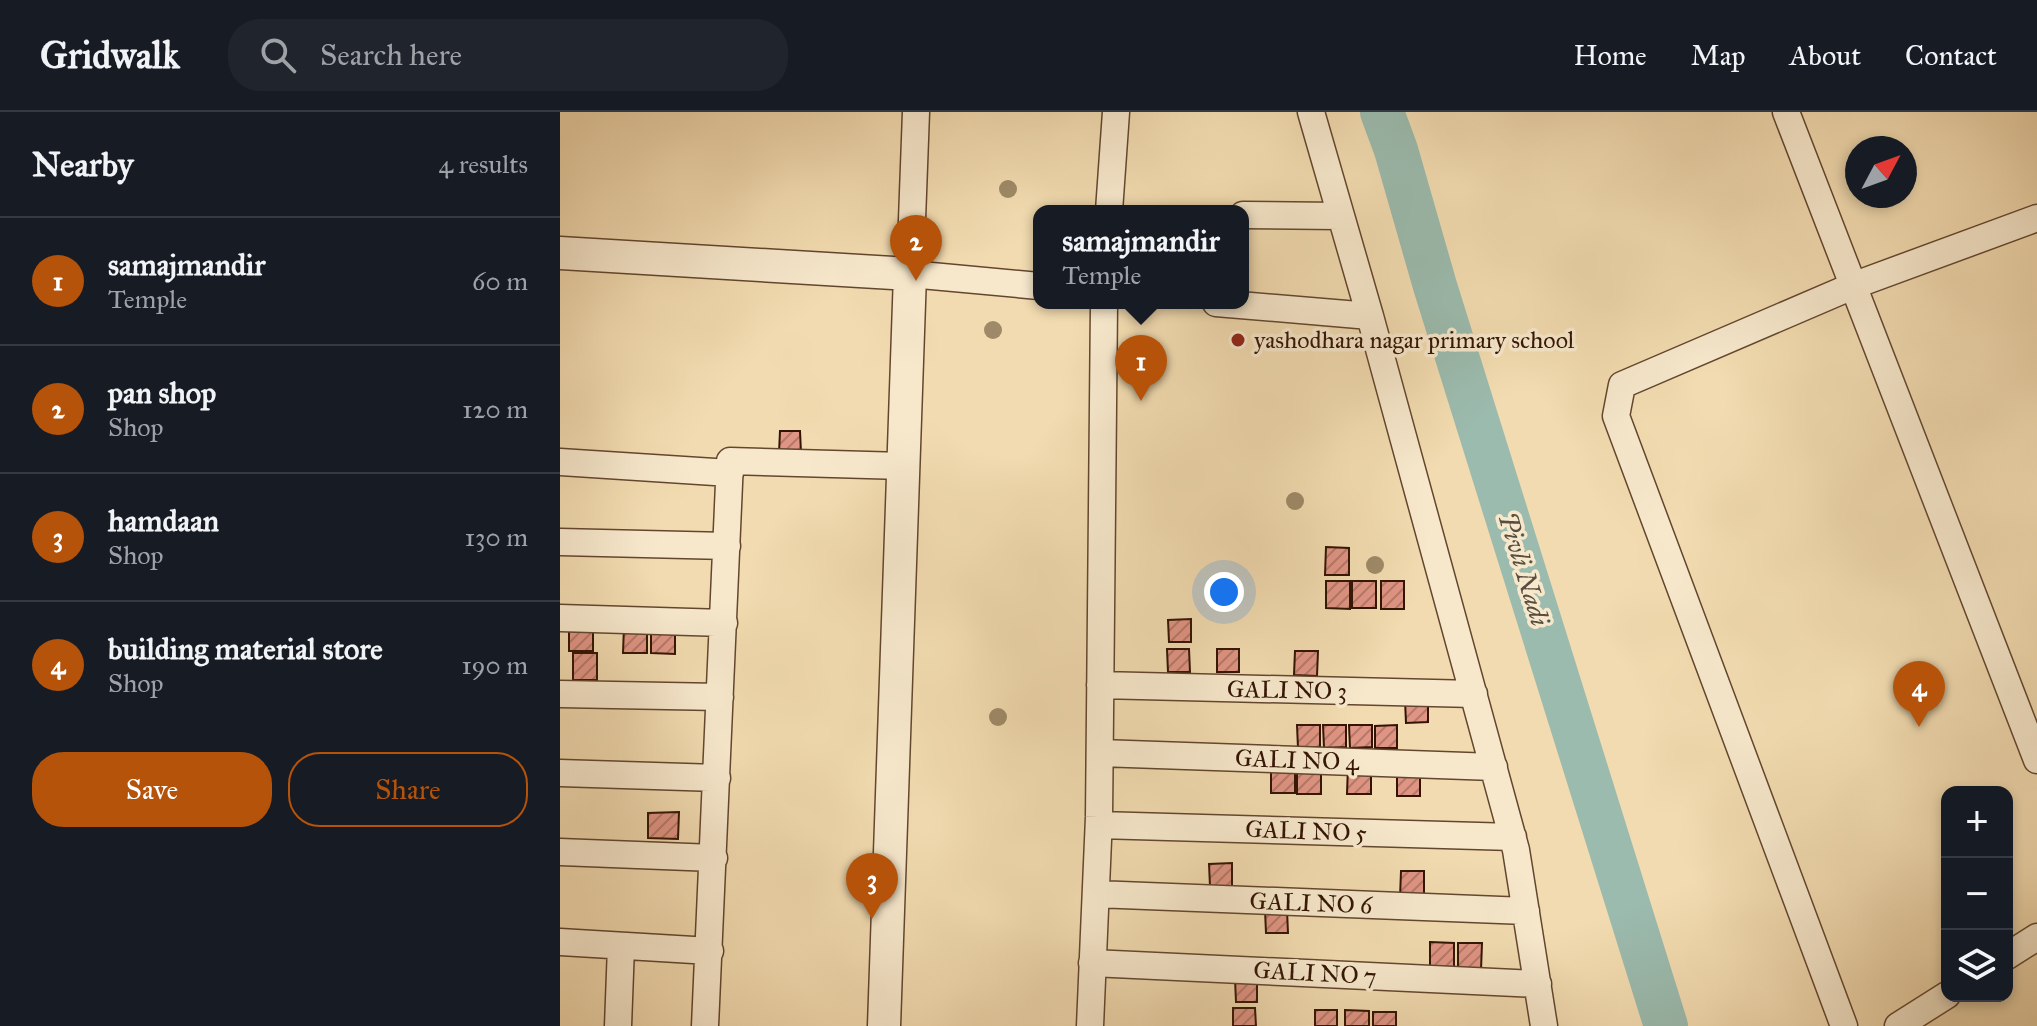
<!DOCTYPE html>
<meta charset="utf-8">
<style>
:root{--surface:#171b24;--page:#20242c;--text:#f1f3f6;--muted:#9ea1a6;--line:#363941;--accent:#b45309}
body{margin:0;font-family:"IM FELL Great Primer",serif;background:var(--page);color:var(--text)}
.controls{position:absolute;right:24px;bottom:24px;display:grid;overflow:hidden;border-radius:16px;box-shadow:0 4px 12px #0003}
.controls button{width:72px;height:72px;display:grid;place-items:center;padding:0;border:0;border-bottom:2px solid var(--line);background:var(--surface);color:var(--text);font:40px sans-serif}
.compass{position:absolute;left:1285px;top:24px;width:72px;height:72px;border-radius:50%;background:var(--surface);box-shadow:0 4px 12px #0003;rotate:49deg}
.you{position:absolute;left:664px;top:480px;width:28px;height:28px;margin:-20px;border:6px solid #fff;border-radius:50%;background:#1a73e8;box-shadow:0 0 0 12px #1a73e833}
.badge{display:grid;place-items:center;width:52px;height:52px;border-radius:50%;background:var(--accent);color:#fff;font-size:26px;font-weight:700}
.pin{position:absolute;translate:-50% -66px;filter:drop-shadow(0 2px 4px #0008)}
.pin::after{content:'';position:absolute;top:42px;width:28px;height:24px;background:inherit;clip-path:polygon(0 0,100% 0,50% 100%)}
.popup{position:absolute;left:473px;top:93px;width:216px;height:104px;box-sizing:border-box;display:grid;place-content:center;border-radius:16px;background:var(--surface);filter:drop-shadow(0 2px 6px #0005);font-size:26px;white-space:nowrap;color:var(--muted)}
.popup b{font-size:30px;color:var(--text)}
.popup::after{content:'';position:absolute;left:50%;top:100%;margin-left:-16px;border:16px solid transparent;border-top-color:var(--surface)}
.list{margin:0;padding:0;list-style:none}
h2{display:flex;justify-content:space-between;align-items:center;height:104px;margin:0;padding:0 32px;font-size:34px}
h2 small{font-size:26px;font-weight:400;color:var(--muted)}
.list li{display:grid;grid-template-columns:52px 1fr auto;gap:24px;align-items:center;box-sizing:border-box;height:128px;padding:0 32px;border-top:2px solid var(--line)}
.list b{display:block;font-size:30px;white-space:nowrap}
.list p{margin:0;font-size:26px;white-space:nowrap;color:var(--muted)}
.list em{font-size:26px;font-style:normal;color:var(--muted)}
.actions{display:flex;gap:16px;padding:24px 32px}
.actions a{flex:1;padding:18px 0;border:2px solid var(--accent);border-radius:32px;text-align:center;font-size:28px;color:var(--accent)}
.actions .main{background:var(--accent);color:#fff}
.icon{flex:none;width:44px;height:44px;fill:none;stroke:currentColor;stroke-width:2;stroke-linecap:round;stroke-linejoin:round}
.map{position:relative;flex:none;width:1477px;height:914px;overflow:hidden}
header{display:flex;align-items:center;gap:48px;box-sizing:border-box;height:112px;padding:0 40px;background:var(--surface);border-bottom:2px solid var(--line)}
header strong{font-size:38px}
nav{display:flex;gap:44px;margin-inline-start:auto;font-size:28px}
.search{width:560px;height:72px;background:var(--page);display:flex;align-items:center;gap:20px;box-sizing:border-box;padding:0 28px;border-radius:32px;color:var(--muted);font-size:30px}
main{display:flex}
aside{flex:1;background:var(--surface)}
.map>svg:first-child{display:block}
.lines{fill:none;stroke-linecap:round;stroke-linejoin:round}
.river{stroke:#9bbbae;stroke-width:44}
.building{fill:url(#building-hatch);stroke:#331404;stroke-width:2}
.minor-casing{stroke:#63462f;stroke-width:29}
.tertiary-casing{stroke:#63462f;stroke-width:35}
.minor{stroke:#f7e8cc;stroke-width:26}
.tertiary{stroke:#f7e8cc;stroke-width:32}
.tree{fill:#9e8a68}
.poi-dot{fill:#8f2418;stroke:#f7e8cc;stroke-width:3}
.labels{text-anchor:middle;stroke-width:7;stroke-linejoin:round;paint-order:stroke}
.poi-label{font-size:24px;fill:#331404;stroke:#f7e8cc;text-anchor:start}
.street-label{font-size:24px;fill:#331404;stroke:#f7e8cc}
.water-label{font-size:26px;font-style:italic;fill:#574e40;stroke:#f7e8cc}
</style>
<header>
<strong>Gridwalk</strong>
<div class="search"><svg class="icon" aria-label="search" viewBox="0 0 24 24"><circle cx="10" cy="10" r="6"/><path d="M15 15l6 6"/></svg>Search here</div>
<nav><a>Home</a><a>Map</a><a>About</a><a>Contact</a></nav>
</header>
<main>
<aside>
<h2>Nearby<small>4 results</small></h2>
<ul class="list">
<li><span class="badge">1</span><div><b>samajmandir</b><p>Temple</p></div><em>60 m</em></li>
<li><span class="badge">2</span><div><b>pan shop</b><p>Shop</p></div><em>120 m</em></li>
<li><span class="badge">3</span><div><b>hamdaan</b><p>Shop</p></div><em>130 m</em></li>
<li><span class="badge">4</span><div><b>building material store</b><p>Shop</p></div><em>190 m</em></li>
</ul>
<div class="actions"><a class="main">Save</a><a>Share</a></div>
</aside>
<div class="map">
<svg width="1477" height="914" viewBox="0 0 1477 914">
<defs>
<pattern id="building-hatch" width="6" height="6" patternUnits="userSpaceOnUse" patternTransform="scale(2)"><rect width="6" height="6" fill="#e09483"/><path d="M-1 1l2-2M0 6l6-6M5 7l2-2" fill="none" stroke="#b67869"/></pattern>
</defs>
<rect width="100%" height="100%" fill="#f2dbb0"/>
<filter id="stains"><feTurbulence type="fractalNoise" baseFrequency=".0025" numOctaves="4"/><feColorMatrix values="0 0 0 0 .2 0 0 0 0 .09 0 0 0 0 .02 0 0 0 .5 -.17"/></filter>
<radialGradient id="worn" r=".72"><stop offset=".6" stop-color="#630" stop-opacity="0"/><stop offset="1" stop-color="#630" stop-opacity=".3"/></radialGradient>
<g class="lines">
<path class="river" d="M822 0 836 38 875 174 1106 914"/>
</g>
<path class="building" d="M220 319H240L241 341H219Z
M766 435 789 436V463H765Z
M766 469H790V497L766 496Z
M792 469H816V496H792Z
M821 469H844V497H821Z
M631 507V530H609L608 508Z
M9 511H33V539H9Z
M64 514H87V541H63Z
M91 514H115V542L91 541Z
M607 537H629L630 560H608Z
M657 537H679V560H657Z
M735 539H758L757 564 734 563Z
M13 541H37V568H13Z
M845 588H868V610L846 611Z
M737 613H760V635L738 636Z
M763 613H786V635L764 636Z
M789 613H812V635L790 636Z
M837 613V636H815V614Z
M711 654H735V681H711Z
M788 654H811V682H787Z
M737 655H761V682H737Z
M837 657H860V684H837Z
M119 700 118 727 88 726V701Z
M672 751V774H650L649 752Z
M841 759H864V786H840Z
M705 798H727L728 821H706Z
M870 830 894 831V858H870Z
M898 831H922L921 858H898Z
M675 867H697V890H676Z
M673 896H695L696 914H673Z
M755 898H777V914H755Z
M785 898 809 899V914H785Z
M813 900H836V914H813Z"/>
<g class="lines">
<g class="minor-casing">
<path id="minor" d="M356 0 350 162 479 174
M751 0 810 204
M1226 0 1477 648
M549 99 556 0
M683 103 779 104
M656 191 810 204 956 738 984 914
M0 350 170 361
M0 430 167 434
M0 506 164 511
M540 573 914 582
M0 582 160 585
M540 641 934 655
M0 661 157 666
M539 713 953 725
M0 740 154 746
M536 782 966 799
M0 830 150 839
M1447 844 1477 825
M532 851 978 872
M58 914 61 834
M145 914 170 349 343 354
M530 914 539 705 544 191
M1284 914 1056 304 1062 273 1295 173 1477 106
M1338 914 1387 883"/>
</g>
<g class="tertiary-casing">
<path id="tertiary" d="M0 141 350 162 324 914"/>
</g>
<use href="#minor" class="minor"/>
<use href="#tertiary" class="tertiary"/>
</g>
<g class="tree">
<circle cx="448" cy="77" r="9"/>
<circle cx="433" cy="218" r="9"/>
<circle cx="735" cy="389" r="9"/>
<circle cx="815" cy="453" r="9"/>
<circle cx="438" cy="605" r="9"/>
</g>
<circle class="poi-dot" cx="678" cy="228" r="8"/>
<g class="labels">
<g class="poi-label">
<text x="694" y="236">yashodhara nagar primary school</text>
</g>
<g class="street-label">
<text transform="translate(727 578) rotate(1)" y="8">GALI NO 3</text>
<text transform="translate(737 648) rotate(2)" y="8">GALI NO 4</text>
<text transform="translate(746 719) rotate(2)" y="8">GALI NO 5</text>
<text transform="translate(751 791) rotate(2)" y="8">GALI NO 6</text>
<text transform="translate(755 861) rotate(3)" y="8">GALI NO 7</text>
</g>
<g class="water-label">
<text transform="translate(964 457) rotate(73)" y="9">Pivli Nadi</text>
</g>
</g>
<rect width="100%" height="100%" filter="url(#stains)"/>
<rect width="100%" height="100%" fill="url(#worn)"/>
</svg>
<div class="controls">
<button>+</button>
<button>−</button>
<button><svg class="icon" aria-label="layers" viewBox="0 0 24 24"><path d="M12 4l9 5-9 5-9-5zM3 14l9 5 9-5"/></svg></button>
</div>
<svg class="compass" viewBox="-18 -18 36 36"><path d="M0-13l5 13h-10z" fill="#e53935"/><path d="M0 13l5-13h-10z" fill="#9ea1a6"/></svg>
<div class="you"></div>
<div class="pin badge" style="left:581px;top:289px">1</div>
<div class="popup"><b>samajmandir</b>Temple</div>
<div class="pin badge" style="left:356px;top:169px">2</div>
<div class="pin badge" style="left:312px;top:807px">3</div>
<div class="pin badge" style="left:1359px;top:615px">4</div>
</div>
</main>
